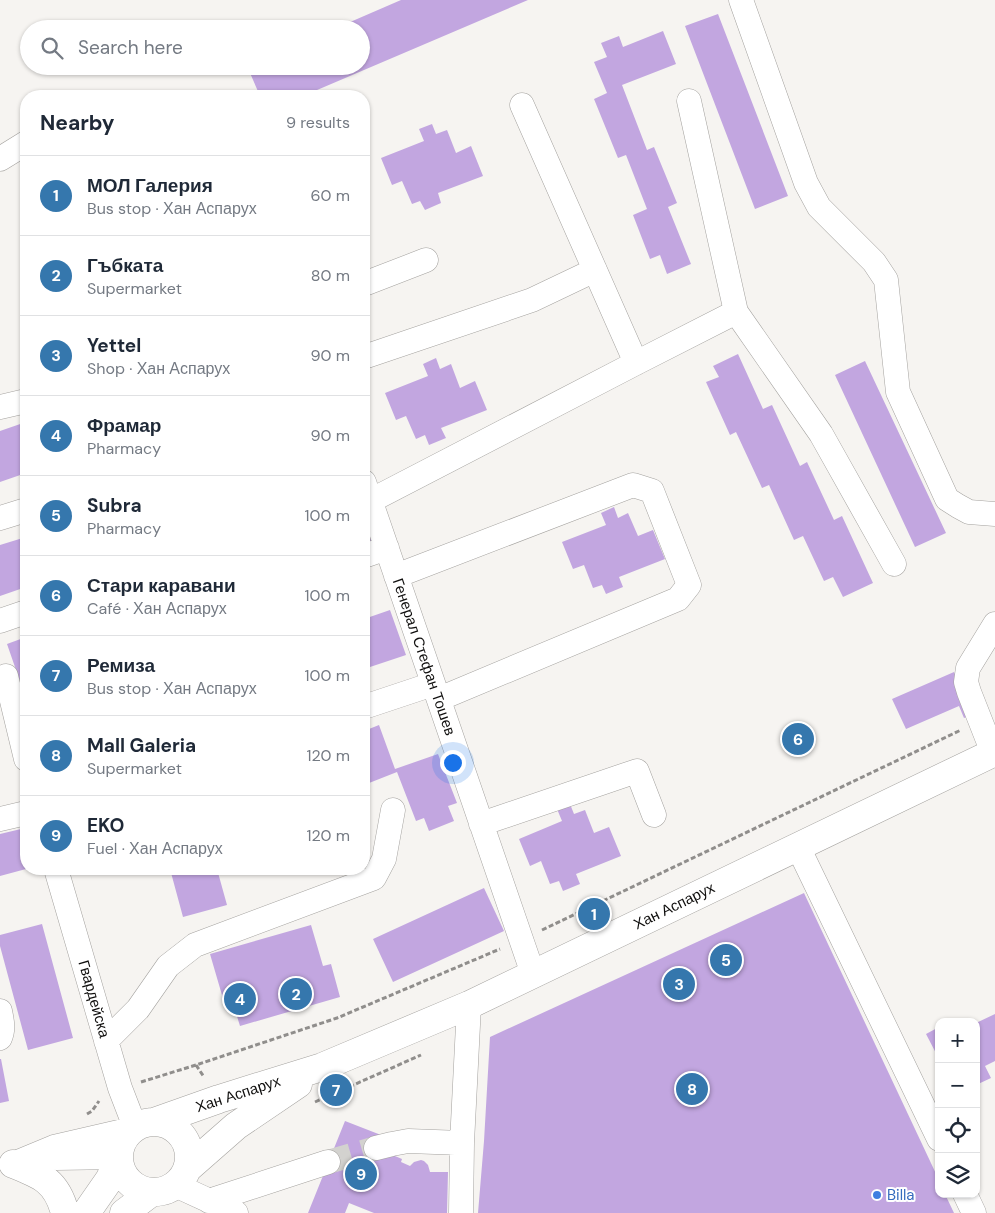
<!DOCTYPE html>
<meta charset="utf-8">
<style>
:root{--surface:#fff;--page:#f6f6f7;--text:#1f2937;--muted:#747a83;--line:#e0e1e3;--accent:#3577ad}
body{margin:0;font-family:"DM Sans",sans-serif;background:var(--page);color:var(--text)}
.controls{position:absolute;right:15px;bottom:15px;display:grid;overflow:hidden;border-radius:10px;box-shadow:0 1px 4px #0004}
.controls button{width:45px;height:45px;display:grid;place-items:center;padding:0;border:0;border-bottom:1px solid var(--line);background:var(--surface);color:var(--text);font:25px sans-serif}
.you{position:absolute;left:452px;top:762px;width:18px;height:18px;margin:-12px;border:4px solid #fff;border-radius:50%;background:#1a73e8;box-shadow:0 0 0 8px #1a73e833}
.badge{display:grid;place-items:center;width:32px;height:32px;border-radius:50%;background:var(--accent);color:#fff;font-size:16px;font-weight:700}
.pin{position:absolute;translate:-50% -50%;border:2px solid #fff;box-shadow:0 1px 5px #0006}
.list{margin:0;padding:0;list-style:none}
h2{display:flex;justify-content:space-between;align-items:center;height:65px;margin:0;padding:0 20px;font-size:21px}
h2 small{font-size:16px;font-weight:400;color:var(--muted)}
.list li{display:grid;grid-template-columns:32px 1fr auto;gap:15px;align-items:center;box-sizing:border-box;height:80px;padding:0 20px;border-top:1px solid var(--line)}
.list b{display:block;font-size:19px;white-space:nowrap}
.list p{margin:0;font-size:16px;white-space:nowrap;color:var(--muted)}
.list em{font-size:16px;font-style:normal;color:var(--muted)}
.icon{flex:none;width:28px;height:28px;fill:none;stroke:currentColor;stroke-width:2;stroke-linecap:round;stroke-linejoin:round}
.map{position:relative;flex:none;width:995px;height:1213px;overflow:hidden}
.search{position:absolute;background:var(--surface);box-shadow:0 1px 4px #0004;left:20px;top:20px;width:350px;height:55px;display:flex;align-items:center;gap:12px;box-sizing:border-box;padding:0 18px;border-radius:28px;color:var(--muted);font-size:19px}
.panel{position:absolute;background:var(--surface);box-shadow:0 1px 4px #0004;left:20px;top:90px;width:350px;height:785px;border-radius:20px}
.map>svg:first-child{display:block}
.building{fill:#c2a6e0}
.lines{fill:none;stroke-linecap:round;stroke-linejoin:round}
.minor-tunnel{stroke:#d3d2cf;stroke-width:24;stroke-dasharray:24 12;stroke-linecap:butt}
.minor-casing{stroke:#a4a29f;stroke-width:25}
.major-casing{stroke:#a4a29f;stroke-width:29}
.path{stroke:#908e8c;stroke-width:3;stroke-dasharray:5 2.5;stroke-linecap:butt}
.minor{stroke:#fff;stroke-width:24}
.major{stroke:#fff;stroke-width:28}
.shop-dot{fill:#3f7fe0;stroke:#fff;stroke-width:2}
.labels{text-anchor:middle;stroke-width:4;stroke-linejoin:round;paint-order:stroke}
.street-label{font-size:15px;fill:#0f0e0d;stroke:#fff}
.shop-label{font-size:15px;fill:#366cbe;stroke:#fff;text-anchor:start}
</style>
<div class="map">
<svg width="995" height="1213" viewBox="0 0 995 1213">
<rect width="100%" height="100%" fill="#f6f4f1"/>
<path class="building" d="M401 0H528L303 96H260L247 66H361V29H334Z
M718 14 788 196 755 209 685 26Z
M663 31 676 64 622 85 647 150 654 147 677 203 668 207 691 264 667 274 660 255 650 259 633 215 647 209 626 155 618 158 594 99 607 93 594 62 607 57 601 43 619 36 623 47Z
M432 124 436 134 447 130 456 153 471 146 483 176 438 193 441 203 425 210 420 201 412 204 402 181 392 185 381 158 424 141 419 129Z
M738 354 763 409 772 405 800 466 807 462 834 520 842 516 873 583 843 597 833 577 824 581 803 536 794 540 769 485 762 488 736 432 730 435 706 382 719 377 713 366Z
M436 358 440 369 451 364 460 388 475 381 487 410 441 428 446 438 429 445 425 435 416 439 406 416 396 420 385 393 428 376 423 364Z
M865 361 946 533 915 547 835 375Z
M26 422V473L0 482V431Z
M614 507 618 518 628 513 638 536 653 530 665 559 619 577 623 587 606 594 602 585 593 588 584 565 573 569 562 542 606 525 601 513Z
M364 512 375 542 364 546Z
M26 537V587L0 596V545Z
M390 610 406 655 364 669V619Z
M26 637V693H24L7 644Z
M954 672 964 695 986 709 964 718 959 706 906 729 892 699Z
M379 725 395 769 438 754 457 803 448 806 454 821 429 831 424 818 416 821 397 772 364 785V731Z
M570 804 574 814 585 810 594 833 609 827 621 856 576 874 580 884 563 891 559 881 550 884 541 861 530 866 519 839 562 821 557 809Z
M21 829 26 847V869L0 876V834Z
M170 869H217L227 905 183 917Z
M484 888 504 931 393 982 373 939Z
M804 893 938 1178 939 1194H945L954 1213H478L484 1141 490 1037Z
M42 924 73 1038 28 1050 0 946V935Z
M311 925 323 966 331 964 340 997 240 1026 232 1000 224 1002 210 954Z
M995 1014V1061L985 1066 991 1078 976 1085V1023Z
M939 1027V1059L926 1034Z
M0 1059H1L9 1101 0 1103Z
M345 1121 381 1135 376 1148 402 1159 401 1162 410 1166 414 1162 421 1160 424 1161 428 1165 430 1172H448L447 1213H374L349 1203 345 1213H308Z"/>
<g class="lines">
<path class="minor-tunnel" d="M328 1162 376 1148"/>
<g class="minor-casing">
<path id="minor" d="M741 0 806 183 819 207 874 262 886 280 898 392 947 499 958 506 969 512 995 514
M689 101 736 312 821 434 894 564
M522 105 636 363
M0 159 26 143
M364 284 426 260
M364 357 532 300 595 270
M0 407 26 401
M364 482 533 974
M370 501 636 363 736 312
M0 518 26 510
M364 556 387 548
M396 576 633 485 652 491 689 585 678 599 439 699
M0 621 26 612
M6 676 26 759
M364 707 433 684
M993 753 969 692 966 682 968 668 995 624
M0 819 26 813
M481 824 637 771 654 815
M798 847 939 1139
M56 869 120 1088 135 1127
M0 1011C2 1021 4 1029 0 1038
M106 1041 138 1009 168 966 195 945 374 878 384 859 393 810
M376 1148 392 1144 408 1141 462 1143
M56 1158 119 1157
M13 1164 54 1147 132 1129
M175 1185 236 1213
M965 1194 974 1213
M209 1201 328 1162
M461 1213 462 1143 469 1005"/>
</g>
<g class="major-casing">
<path id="major" d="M154 1122 219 1099 322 1067 469 1005 995 752
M119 1157a35 35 0 1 1 70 0a35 35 0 1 1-70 0Z
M13 1164C41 1175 57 1181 65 1213
M187 1169 236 1126 298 1084
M86 1213 109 1180 119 1161
M124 1213 152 1192"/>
</g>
<path class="path" d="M542 930 961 730
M196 1065 204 1077
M141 1082 196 1065 337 1018 500 949
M315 1102 421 1055
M87 1114 92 1111 99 1101"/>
<use href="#minor" class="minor"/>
<use href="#major" class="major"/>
</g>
<circle class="shop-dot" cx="877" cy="1195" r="5"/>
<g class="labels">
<g class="street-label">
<text transform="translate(424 657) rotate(71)" y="5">Генерал Стефан Тошев</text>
<text transform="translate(674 906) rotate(-26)" y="5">Хан Аспарух</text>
<text transform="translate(94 999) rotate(74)" y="5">Гвардейска</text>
<text transform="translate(238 1094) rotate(-18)" y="5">Хан Аспарух</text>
</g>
<g class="shop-label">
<text x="887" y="1200">Billa</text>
</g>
</g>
</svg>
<div class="controls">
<button>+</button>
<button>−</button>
<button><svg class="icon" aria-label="locate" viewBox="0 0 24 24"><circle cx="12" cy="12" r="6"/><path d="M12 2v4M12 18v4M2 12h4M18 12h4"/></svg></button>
<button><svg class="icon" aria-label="layers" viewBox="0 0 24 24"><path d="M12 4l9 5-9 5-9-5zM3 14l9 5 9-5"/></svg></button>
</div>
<div class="you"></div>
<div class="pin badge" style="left:594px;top:914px">1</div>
<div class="pin badge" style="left:296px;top:994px">2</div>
<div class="pin badge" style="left:679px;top:984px">3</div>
<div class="pin badge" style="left:240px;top:999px">4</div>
<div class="pin badge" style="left:726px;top:960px">5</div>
<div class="pin badge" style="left:798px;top:739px">6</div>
<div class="pin badge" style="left:336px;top:1090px">7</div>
<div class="pin badge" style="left:692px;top:1089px">8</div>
<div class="pin badge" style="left:361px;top:1174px">9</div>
<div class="search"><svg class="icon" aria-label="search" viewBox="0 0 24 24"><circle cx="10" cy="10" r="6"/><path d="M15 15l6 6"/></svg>Search here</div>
<section class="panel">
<h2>Nearby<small>9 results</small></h2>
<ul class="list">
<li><span class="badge">1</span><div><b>МОЛ Галерия</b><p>Bus stop · Хан Аспарух</p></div><em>60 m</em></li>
<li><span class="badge">2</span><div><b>Гъбката</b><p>Supermarket</p></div><em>80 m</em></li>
<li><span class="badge">3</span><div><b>Yettel</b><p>Shop · Хан Аспарух</p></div><em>90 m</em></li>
<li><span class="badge">4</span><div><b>Фрамар</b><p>Pharmacy</p></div><em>90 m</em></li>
<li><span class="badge">5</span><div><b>Subra</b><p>Pharmacy</p></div><em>100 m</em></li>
<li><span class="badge">6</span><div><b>Стари каравани</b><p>Café · Хан Аспарух</p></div><em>100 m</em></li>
<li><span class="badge">7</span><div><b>Ремиза</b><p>Bus stop · Хан Аспарух</p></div><em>100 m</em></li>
<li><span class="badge">8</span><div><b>Mall Galeria</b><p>Supermarket</p></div><em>120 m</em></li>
<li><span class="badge">9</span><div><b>EKO</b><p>Fuel · Хан Аспарух</p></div><em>120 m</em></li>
</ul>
</section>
</div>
